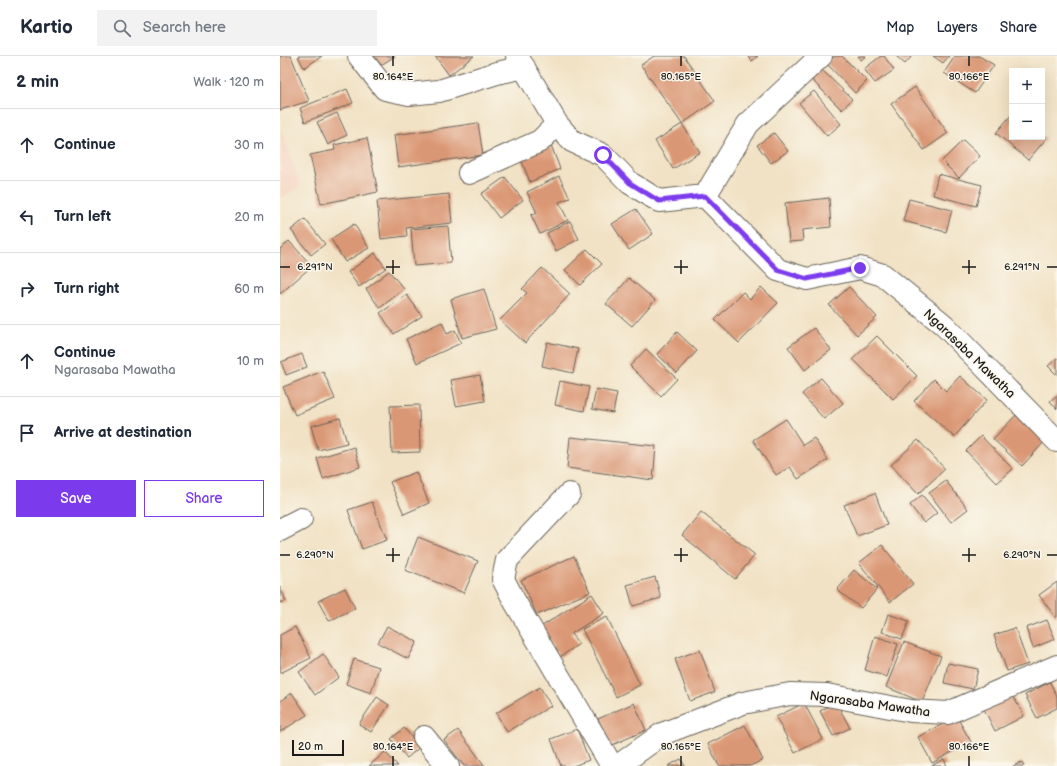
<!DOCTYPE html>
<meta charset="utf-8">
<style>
:root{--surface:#fff;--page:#f2f2f3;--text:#1f2937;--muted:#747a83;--line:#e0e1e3;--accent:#7c3aed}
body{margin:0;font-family:"Balsamiq Sans",sans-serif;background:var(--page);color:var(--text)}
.controls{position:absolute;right:12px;top:12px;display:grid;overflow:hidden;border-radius:0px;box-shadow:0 4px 16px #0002}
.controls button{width:36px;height:36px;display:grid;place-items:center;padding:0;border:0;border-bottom:1px solid var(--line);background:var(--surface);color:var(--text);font:20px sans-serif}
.scale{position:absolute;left:12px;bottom:10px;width:52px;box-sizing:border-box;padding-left:4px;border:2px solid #1c1c1c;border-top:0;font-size:11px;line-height:14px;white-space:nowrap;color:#1c1c1c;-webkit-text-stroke:3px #fbf7ec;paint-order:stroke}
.stop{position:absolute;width:12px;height:12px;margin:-9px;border:3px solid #7c3aed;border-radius:50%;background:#fff}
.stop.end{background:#7c3aed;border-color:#fff;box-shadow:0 1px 4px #0008}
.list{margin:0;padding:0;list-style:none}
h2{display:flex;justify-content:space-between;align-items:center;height:52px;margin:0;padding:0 16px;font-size:17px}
h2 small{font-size:13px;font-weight:400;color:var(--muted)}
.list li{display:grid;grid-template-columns:26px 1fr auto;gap:12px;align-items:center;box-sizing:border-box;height:72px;padding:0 16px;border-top:1px solid var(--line)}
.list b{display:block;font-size:15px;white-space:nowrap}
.list p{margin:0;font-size:13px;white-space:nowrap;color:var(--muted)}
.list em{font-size:13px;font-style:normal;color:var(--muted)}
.actions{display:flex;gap:8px;padding:12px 16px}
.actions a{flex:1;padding:9px 0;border:1px solid var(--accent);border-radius:0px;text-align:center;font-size:14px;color:var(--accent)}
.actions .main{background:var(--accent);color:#fff}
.icon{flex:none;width:22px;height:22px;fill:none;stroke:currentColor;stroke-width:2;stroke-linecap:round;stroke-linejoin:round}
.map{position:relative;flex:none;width:777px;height:710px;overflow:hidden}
header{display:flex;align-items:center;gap:24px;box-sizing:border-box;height:56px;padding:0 20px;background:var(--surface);border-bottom:1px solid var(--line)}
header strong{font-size:19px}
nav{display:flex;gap:22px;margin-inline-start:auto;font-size:14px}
.search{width:280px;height:36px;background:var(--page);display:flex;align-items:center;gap:10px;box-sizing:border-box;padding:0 14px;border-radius:0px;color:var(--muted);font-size:15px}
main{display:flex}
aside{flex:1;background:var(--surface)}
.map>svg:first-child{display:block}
.built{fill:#f4d3c0}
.building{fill:#da9774}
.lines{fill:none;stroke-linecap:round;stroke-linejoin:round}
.minor-casing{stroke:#676157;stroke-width:24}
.minor{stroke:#fff;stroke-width:22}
.route{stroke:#7c3aed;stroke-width:5}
.ticks{fill:none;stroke:#1c1c1c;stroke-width:1.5}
.labels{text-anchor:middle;stroke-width:3;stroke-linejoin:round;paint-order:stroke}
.street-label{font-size:13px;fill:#1c1c1c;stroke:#fbf7ec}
.ticks-label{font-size:10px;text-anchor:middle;fill:#1c1c1c;stroke:#fbf7ec;stroke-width:3;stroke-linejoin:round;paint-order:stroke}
</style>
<header>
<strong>Kartio</strong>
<div class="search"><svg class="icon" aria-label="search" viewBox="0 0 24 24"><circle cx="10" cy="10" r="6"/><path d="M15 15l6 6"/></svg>Search here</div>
<nav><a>Map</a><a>Layers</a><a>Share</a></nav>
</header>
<main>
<aside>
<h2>2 min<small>Walk · 120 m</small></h2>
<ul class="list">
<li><svg class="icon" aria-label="ahead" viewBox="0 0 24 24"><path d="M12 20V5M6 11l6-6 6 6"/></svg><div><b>Continue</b></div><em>30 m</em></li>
<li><svg class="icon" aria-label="left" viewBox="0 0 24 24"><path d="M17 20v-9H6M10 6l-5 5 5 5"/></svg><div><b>Turn left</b></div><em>20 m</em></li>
<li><svg class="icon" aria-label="right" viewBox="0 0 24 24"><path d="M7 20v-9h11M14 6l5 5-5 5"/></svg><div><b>Turn right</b></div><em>60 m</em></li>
<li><svg class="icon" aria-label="ahead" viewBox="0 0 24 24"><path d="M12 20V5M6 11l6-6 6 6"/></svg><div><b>Continue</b><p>Ngarasaba Mawatha</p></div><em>10 m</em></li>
<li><svg class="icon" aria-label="arrive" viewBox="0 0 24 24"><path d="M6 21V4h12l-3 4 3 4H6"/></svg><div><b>Arrive at destination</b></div></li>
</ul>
<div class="actions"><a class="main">Save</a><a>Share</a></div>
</aside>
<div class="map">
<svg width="777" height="710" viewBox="0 0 777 710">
<rect width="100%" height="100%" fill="#fbf7ec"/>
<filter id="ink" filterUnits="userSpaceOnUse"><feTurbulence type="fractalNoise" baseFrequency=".025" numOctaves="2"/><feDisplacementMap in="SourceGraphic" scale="8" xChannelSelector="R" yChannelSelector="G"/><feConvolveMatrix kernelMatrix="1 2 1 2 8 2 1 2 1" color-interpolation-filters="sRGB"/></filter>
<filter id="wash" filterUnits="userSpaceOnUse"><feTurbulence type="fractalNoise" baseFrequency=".012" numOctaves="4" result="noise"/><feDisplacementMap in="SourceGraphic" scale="16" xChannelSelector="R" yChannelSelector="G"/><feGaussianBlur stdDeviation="0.9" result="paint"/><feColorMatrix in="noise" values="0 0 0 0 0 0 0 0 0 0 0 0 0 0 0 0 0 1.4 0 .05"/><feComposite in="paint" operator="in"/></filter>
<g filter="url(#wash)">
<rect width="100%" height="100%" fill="#f1e2c5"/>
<path class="built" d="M0 70 21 130 0 142Z"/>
<g id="blocks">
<path class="building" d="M0 0H11L29 45 0 54Z
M18 0H42L24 12Z
M94 0H115L101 9Z
M155 0H194L169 19Z
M374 0H404L435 45 402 68 361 9Z
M467 0H478L472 5Z
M555 0H562L587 25 575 37 547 8Z
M578 0H586L581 4Z
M601 0H604L614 14 595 27 584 13Z
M616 0H632L625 8Z
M653 0H669L663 7Z
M675 0H699L714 9 695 37 664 17Z
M540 12 572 43 562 54 530 22Z
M635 31 668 77 644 94 611 48Z
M67 33 73 47 25 66 20 52Z
M534 35 561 68 547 80 519 47Z
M57 57 67 79 48 89 37 66Z
M732 58V81H762V79L766 83 748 104 716 77Z
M198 67 203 99 118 111 114 79Z
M402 68 420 96 393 113 375 85Z
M494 77 508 95 491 107 477 89Z
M87 82 98 136 41 148 30 99 55 94 54 89Z
M683 84 700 100 679 122 662 105Z
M271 89 280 113 250 126 240 101Z
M658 118 702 129 696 150 653 139Z
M279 120 290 142 279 146 288 164 260 178 251 159 257 157 247 136Z
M225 121 243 144 219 162 201 138Z
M169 138 172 167 126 172 127 180 101 183 97 145Z
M549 142 551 171 522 174 523 185 509 186 505 147Z
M629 143 672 154 666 176 623 165Z
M356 153 373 178 349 194 332 168Z
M25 163 45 188 31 199 11 174Z
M290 165 299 183 276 195 267 177Z
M74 168 89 192 65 206 51 183Z
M168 170 171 207 134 210 131 173Z
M9 185 32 210 0 238V193Z
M307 193 322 208 300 229 285 214Z
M95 197 106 212 79 231 68 216Z
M262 212 290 238 245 287 220 264 247 237 242 233Z
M109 215 124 233 100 252 86 233Z
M349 222 375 244 352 270 326 248Z
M481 231 498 247 459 287 435 264 463 236 470 243Z
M569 231 597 261 577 279 549 249Z
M204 233 216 273 182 282 171 243Z
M127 239 142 260 114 278 100 257Z
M162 266 167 278 175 274 181 287 137 307 126 283Z
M534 272 551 294 525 314 508 291Z
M397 276 417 295 397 317 377 298Z
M597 280 637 320 613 343 573 303Z
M267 286 298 293 293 317 262 310Z
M366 293 397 323 381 340 350 310Z
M22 298 27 311 6 319 1 306Z
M777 302V319L768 310Z
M43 315 55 343 15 359 3 331Z
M200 319 205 345 176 350 171 324Z
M680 320 707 344 674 381 634 345 654 323 666 335Z
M541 322 563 347 544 363 522 338Z
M280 325 309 331 304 355 275 349Z
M316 333 337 337 333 357 312 353Z
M777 339V353L770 345Z
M139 349 140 396 112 397 110 350Z
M738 357 767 383 742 410 713 383Z
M60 362 67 387 38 394 31 370Z
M506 363 523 389 534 382 548 404 518 423 510 411 496 419 473 384Z
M701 380 733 413 717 427 686 395Z
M290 381 376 390 373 424 287 412Z
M638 384 665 413 638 438 611 409Z
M74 391 80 411 43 423 37 402Z
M136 416 149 447 124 458 110 426Z
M666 425 688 453 671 466 649 437Z
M595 437 607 469 577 480 564 449Z
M642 439 657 457 644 467 630 449Z
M92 446 107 484 82 493 68 454Z
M421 456 475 499 455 523 402 479Z
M138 481 198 505 184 537 125 514Z
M602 489 633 528 610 546 579 507Z
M294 500 310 536 257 559 241 524Z
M574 514 597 533 581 552 557 534Z
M375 521 381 542 353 550 347 529Z
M777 526V561L776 562 759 539Z
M0 531 6 545 0 547Z
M65 532 75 552 49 565 38 545Z
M312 538 324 557 291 578 299 588 280 601 259 572Z
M608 558 629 565 622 583 602 576Z
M327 561 360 629 336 641 302 573Z
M767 564 775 583 753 592 746 572Z
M107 570 137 586 128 603 98 587Z
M15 571 31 602 0 617V579Z
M735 572 748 608 727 615 714 579Z
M595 580 618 588 607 621 585 614Z
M624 586 661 600 642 646 606 631Z
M420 594 435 636 410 645 395 603Z
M43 598 59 621 35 639 19 616Z
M74 603 99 611 91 637 66 628Z
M668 607 698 613 693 633 664 627Z
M770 626 777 641V652L757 662 745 639Z
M260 631 271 650 227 676 216 657Z
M730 635 744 660 715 675 702 649Z
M12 637 27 659 0 676V645Z
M97 641 109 649 91 676 79 668Z
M556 646 570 672 553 680 540 655Z
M354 647 366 674 330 690 318 663Z
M524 647 543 683 515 697 496 661Z
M677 661 691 686 652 707 638 681Z
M465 669 483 704 470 710H439L428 688Z
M124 672 140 691 127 702 111 683Z
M297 673 309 704 293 710H281L271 683Z
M178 674 205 710H184L164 684Z
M105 696 118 710H89Z
M401 703 405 710H388Z
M664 703 667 710H651Z
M742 706 744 710H733Z"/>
</g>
</g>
<g filter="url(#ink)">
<use href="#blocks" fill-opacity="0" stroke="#676157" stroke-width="1"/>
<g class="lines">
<g class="minor-casing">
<path id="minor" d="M79 0 105 33 129 38 159 35 217 17 244 11
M237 0 277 68 292 85 323 99 350 127 379 145 425 140 498 214 527 223 580 212 603 219 664 269 777 385
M189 117 260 85 277 68
M425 140 468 68 541 0
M289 438 227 504 223 523 235 546 332 710
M0 474 21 463
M144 681 168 710
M338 710 382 678 463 647 510 638 547 639 631 655 668 657 777 610"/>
</g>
<use href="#minor" class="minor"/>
</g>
</g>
<g class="lines" filter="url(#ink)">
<path class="route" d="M323 99 350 127 379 145 425 140 498 214 527 223 580 212"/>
</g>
<path class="ticks" d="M113 0V10M401 0V10M689 0V10M113 204V218M401 204V218M689 204V218M0 211H10M106 211H120M394 211H408M682 211H696M767 211H777M113 492V506M401 492V506M689 492V506M0 499H10M106 499H120M394 499H408M682 499H696M767 499H777M113 700V710M401 700V710M689 700V710"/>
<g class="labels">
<g class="street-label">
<text transform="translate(690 297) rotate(44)" y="5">Ngarasaba Mawatha</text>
<text transform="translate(590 647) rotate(8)" y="5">Ngarasaba Mawatha</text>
</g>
</g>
<g class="ticks-label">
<text x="113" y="24">80.164°E</text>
<text x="401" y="24">80.165°E</text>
<text x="689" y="24">80.166°E</text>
<text x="35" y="214">6.291°N</text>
<text x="742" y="214">6.291°N</text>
<text x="35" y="502">6.290°N</text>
<text x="742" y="502">6.290°N</text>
<text x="113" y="694">80.164°E</text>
<text x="401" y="694">80.165°E</text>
<text x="689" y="694">80.166°E</text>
</g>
</svg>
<div class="controls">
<button>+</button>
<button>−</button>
</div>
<div class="scale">20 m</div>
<div class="stop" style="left:323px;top:99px"></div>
<div class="stop end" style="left:580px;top:212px"></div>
</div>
</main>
